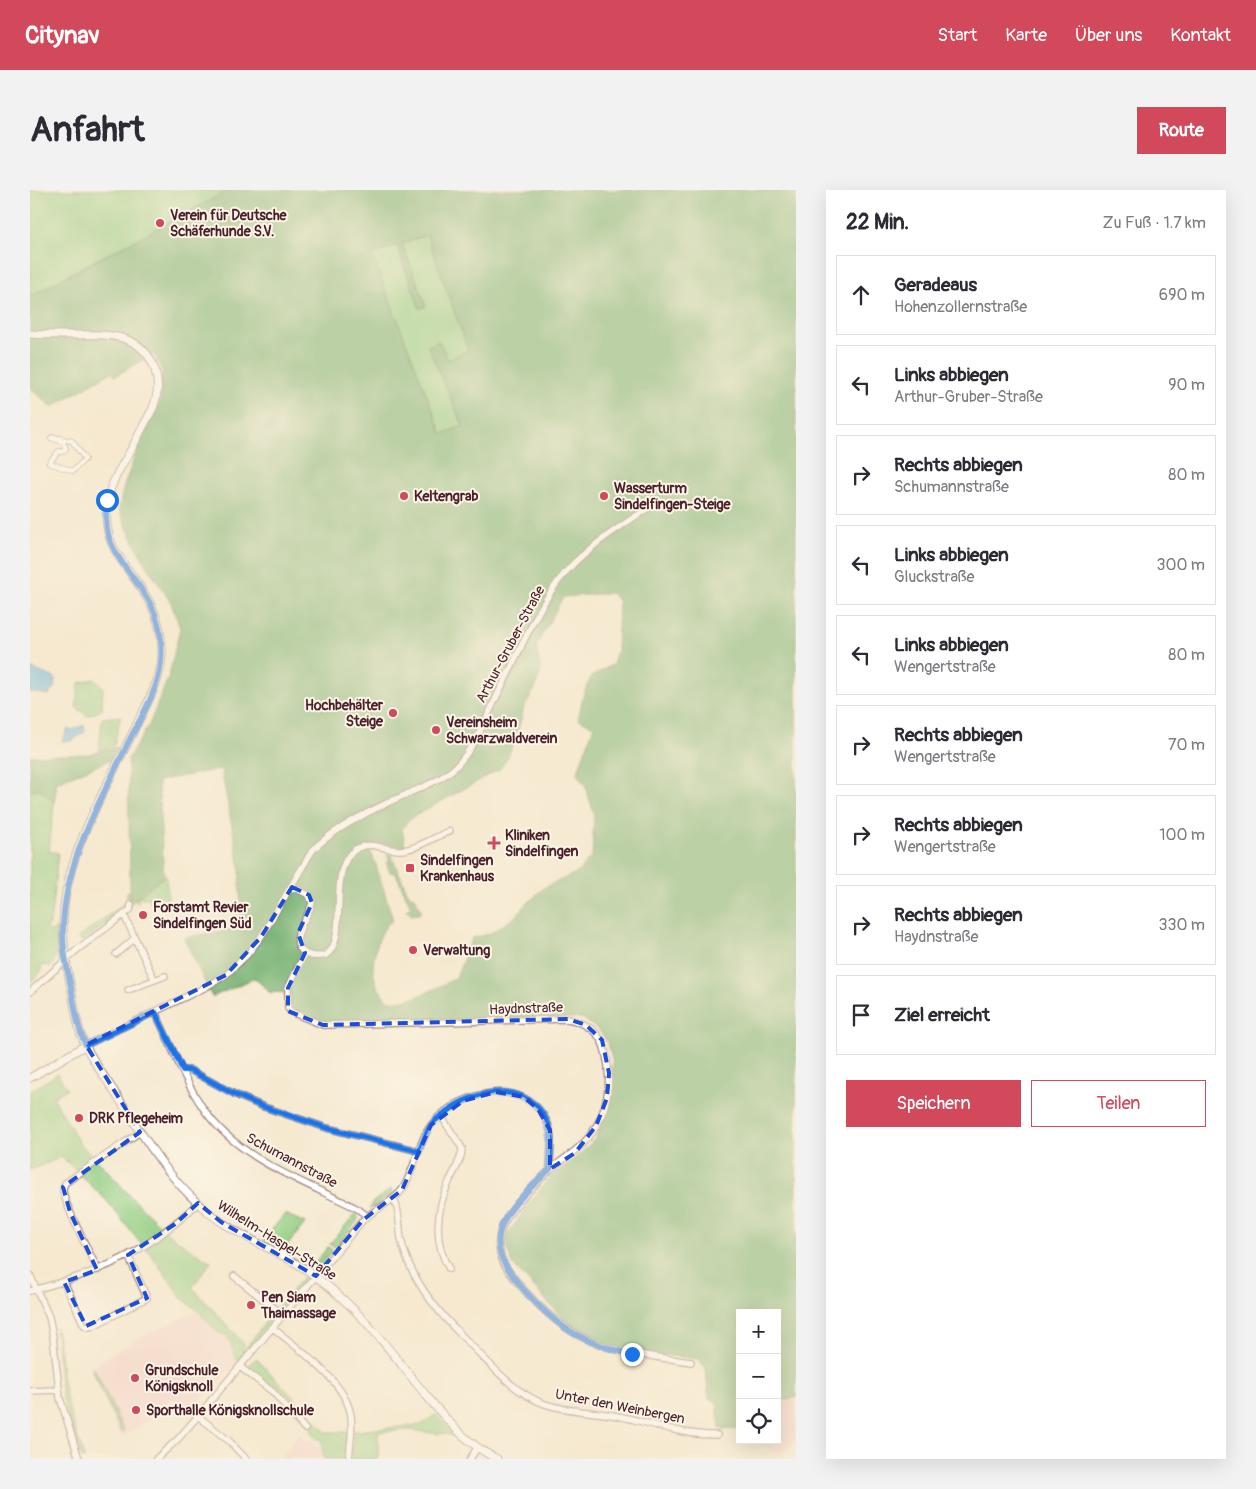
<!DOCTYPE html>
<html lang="de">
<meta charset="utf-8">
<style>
:root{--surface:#fff;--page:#f2f2f3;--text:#2b2b33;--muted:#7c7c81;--line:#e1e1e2;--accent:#d1495b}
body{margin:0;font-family:Pangolin,sans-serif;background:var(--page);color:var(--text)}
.controls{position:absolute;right:15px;bottom:15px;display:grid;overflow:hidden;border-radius:0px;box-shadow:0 5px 20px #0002}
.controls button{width:45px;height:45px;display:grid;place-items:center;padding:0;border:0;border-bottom:1px solid var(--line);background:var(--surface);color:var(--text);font:25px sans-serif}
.stop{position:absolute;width:15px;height:15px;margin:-11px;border:4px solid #1a73e8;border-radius:50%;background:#fff}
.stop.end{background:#1a73e8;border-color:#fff;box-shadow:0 1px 5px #0008}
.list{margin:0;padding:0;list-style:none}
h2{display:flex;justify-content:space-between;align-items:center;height:65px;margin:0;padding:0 20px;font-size:21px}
h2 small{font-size:16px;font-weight:400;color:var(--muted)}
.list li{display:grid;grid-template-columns:32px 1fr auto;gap:15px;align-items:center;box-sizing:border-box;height:80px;margin:0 10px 10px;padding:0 10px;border:1px solid var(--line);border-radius:0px}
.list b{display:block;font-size:19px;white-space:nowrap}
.list p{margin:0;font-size:16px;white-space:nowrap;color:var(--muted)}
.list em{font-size:16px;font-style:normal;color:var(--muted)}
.actions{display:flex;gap:10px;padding:15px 20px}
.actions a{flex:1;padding:11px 0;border:1px solid var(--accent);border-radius:0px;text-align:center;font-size:18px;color:var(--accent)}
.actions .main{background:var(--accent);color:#fff}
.icon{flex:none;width:28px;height:28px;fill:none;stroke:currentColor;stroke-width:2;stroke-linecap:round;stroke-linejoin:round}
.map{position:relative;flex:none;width:766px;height:1269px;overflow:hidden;border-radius:0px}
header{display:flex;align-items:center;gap:30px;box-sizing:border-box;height:70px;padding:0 25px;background:var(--accent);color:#fff}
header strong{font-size:24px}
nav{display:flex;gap:28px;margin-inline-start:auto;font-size:18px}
.intro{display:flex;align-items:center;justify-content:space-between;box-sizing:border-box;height:120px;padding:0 30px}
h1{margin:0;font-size:35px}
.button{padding:12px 22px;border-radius:0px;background:var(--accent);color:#fff;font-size:18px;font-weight:700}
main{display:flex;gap:30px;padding:0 30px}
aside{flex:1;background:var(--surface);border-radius:0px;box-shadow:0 5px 20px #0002}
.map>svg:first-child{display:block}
.built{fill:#f7d0ce}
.green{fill:#91ce83;stroke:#6e7657}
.forest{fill:#74b171;stroke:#5f684e;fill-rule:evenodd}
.water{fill:#6bb7e4;stroke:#5a6b88}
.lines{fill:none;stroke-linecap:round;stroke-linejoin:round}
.pedestrian-casing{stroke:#a0847e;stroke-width:6}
.minor-casing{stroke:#a0847e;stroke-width:8}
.tertiary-casing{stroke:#a0847e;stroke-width:9}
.pedestrian{stroke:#fff;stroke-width:4.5}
.minor{stroke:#fff;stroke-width:5.5}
.tertiary{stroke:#fff;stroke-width:7}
.route{stroke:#1a73e8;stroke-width:6}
.marked{fill:none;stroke:#1d4ed8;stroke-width:4;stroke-dasharray:10 6;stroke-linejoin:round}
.poi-dot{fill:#d1495b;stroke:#fcf5e5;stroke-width:2}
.labels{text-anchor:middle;stroke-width:4;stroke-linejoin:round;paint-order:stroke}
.poi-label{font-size:14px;font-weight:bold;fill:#4a1f2b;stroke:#fcf5e5;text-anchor:start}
.street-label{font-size:14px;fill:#4a1f2b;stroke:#fcf5e5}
</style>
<header>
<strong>Citynav</strong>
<nav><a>Start</a><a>Karte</a><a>Über uns</a><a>Kontakt</a></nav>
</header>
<div class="intro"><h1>Anfahrt</h1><a class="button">Route</a></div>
<main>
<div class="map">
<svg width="766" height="1269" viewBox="0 0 766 1269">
<rect width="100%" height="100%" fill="#fcf5e5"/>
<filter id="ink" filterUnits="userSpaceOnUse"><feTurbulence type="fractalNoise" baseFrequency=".02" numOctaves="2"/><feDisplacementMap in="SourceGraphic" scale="10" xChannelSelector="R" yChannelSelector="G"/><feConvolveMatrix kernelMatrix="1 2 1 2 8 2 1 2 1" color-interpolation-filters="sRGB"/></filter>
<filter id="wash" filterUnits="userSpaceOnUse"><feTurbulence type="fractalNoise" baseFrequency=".0096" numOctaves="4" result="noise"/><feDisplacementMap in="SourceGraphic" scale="20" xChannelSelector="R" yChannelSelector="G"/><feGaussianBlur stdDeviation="1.12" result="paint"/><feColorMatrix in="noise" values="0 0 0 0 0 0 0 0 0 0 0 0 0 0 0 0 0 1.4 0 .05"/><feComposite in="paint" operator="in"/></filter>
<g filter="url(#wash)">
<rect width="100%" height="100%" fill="#f5e9d0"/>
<path class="built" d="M168 1121 189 1143 195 1144 200 1150 205 1166 209 1171 171 1210 155 1220 141 1207 125 1225 92 1248 59 1178 114 1145Z
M766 1207V1250L749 1264 738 1258 730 1250H747V1211Z
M267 1246H272V1249L285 1251V1256H292L294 1269H253L254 1263Z"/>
<path class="green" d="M0 0H204L58 74 0 106Z
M397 45 439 160 418 170 398 156 433 236 412 244 341 65 367 55 390 118 396 116 372 54Z
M64 489 73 497 72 520 57 526 46 517 49 493Z
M91 526 84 555 69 560 72 528Z
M10 599 24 613 19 661 28 663 20 735H16V737L21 742 26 739C27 753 29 765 21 776L12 775 11 782 0 792V601Z
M134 686H136L138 708 132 712 120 713V708H108V713L104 711V710Z
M97 702H100L98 714 94 721 52 752 48 748 96 712Z
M27 884 37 899 23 907 50 954 75 978 100 1006 141 1046 181 1072 162 1097 214 1154 213 1165 209 1171 205 1166 200 1150 195 1144 189 1143 168 1121 152 1108 120 1063 111 1054 77 1011 32 967 0 980V900L1 901Z
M361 999 362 1004 340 1019 343 1012Z
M326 1023 328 1028 327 1031 306 1057 300 1054Z
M255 1024 275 1033 254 1060 233 1050Z
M298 1057 303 1061 289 1077 284 1074Z
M274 1086 278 1090 277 1092 264 1104 266 1106 254 1119 247 1118Z
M245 1120 249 1126 217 1165 216 1157Z
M25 1137C31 1156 30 1175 34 1195 38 1220 47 1244 55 1269H52C44 1246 35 1223 31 1199 28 1178 29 1158 25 1137Z
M226 1168 296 1242H317L314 1269H294L291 1249H287L282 1244V1238L235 1192 216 1178Z
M64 1178 94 1241 91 1242 62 1179Z
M406 1224 424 1246 411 1243 410 1244 379 1240 348 1242V1269H321L324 1241 391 1235Z"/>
<path class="forest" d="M199 0H766V1207L747 1211V1123H710V1240L690 1239 687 1212 679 1208 675 1177 668 1169 597 1161 561 1150 537 1133 483 1075 477 1058 478 1043 517 990 549 965 565 949 577 921 581 908 583 872 578 854 570 841 552 828 551 829 545 828 295 832 264 819 261 816 260 803 239 802 225 788 182 807 154 748 210 737V678L191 579 128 591 134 686 104 710 94 721 100 709V684L98 569 119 535 139 486 150 438 141 413 112 368 94 332 89 319 93 299 105 265 130 211 132 181 124 164 85 186 82 182 22 217 0 198V106ZM397 45 438 160 418 170 409 151 398 156 433 236 412 244 342 65 367 55 390 119 396 116 372 54ZM581 403 589 412 587 461 583 474 561 487 554 503 548 529 564 536 547 584 555 595 564 624 562 666 548 682 513 698 482 729 459 744 442 748 426 788C403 799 384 812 358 811 341 792 340 775 348 752 352 742 354 736 363 730L345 672 340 660 348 653 375 657 372 638 383 627 470 579 478 567 489 537 494 517 505 499 511 480 506 456 533 407Z
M86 557 80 570 27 592 24 613 10 599 0 601V566L59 564Z
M357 664 361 665 379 705 386 708 389 718 392 720 389 724 381 725 376 720 381 717 366 684 360 682 356 672 360 673Z"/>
<path class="water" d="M0 478 25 488 24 499 21 501 19 505 0 502Z
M54 535 55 542C46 546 44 554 32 551L38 539 42 540Z"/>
</g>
<g filter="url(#ink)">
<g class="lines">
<g class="pedestrian-casing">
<path id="pedestrian" d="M23 247 42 251 55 269 43 281 19 273 29 261 32 262 36 259 33 252 21 248Z"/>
</g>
<g class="minor-casing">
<path id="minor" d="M262 697 279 705 282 713C279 728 255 751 276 764 283 767 289 767 296 765 321 748 294 675 328 658 342 651 355 660 369 660 384 661 406 646 420 641
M94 725 124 789
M275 763 258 798V818L261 822 293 835 538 829C556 832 571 843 575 861 583 890 578 923 559 947 546 963 533 968 519 981 513 986 508 992 503 997 483 1018 459 1040 473 1072 478 1082 488 1093 496 1102 549 1161 587 1161 661 1172
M86 764 105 748
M98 800 135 786
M0 802 48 759 100 720 101 715
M125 822C141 854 153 889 173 918 207 969 275 992 328 1019L337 1026
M56 855 176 797 196 785 217 765 231 747 282 661C302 639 347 617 375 605 394 596 416 589 430 572 448 551 459 521 472 496 493 455 511 406 544 373 566 352 592 335 617 319
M153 880H160L206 905 234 917 297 938 381 959 389 962
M411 926 432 958C432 969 425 980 420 990 406 1019 403 1051 419 1079
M364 1009C370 1021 369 1036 371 1049 374 1063 380 1077 386 1088 400 1113 419 1133 439 1153 462 1176 484 1203 515 1214 542 1223 570 1221 597 1228 627 1235 657 1246 687 1245
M68 1080C61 1066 33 1012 33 1000 33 997 34 996 35 993L110 942
M0 1085 19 1127 23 1147 30 1208 49 1269
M204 1086 253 1125
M34 1092 54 1135 59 1137 63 1136 117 1108 98 1065
M0 1101C22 1095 44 1089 66 1080 104 1066 139 1041 168 1013
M243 1138C268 1159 316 1191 321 1226 323 1240 320 1255 319 1269
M210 1177 243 1202 275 1239
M0 1201 28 1200
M168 1226 199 1251 216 1269
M126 1269 148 1249 168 1226 333 1030C345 1019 362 1013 372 1000 385 981 388 951 402 934 430 900 497 885 518 934 524 949 519 964 520 979
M440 1269 447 1258"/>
</g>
<g class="tertiary-casing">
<path id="tertiary" d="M0 144C14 145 29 145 43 145 75 144 113 142 125 180 129 194 128 204 123 218 116 231 109 244 102 258 93 274 81 291 78 310 69 359 100 375 120 413 130 431 134 454 131 475 127 498 114 519 104 540 78 594 39 659 34 718 31 749 37 778 43 808 45 820 47 833 51 845 59 867 75 887 87 906 116 950 140 993 183 1026 205 1043 231 1054 255 1067 278 1079 298 1095 317 1113 348 1142 373 1178 400 1210 420 1234 439 1255 467 1269
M0 888 56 855"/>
</g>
<use href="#pedestrian" class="pedestrian"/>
<use href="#minor" class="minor"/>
<use href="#tertiary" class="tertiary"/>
</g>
</g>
<g class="lines" filter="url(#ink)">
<path class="route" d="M77 310C76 321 75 333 78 344 85 369 104 386 117 408 129 427 133 451 131 473 128 501 110 529 98 553 70 612 35 670 33 737 32 757 37 777 41 797 45 816 47 838 56 855L125 822 153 880H160L206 905 234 917 297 938 381 959 389 962C393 953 396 942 402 934 406 929 411 926 416 922 448 898 499 890 518 934 524 948 519 964 520 979 504 995 475 1019 470 1041 467 1052 469 1065 475 1074 489 1098 521 1131 545 1144 563 1154 582 1160 602 1164"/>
</g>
<path d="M0 0H766V1269H0ZM262 697 279 705 282 713 268 743 275 763 258 798V821L293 835 538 829 556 835 572 850 579 883 577 908 566 936 545 963 520 979V940L508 919 494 907 466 902 433 911 401 935 372 1000 333 1030 286 1086 191 1032 168 1013 145 1034 98 1065 117 1108 56 1136 34 1092 67 1080 40 1022 33 997 110 942 56 855 196 785 231 747Z" fill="#f5e9d0" fill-opacity=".55" fill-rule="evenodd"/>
<path class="marked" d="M262 697 279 705 282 713 268 743 275 763 258 798V821L293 835 538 829 556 835 572 850 579 883 577 908 566 936 545 963 520 979V940L508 919 494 907 466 902 433 911 401 935 372 1000 333 1030 286 1086 191 1032 168 1013 145 1034 98 1065 117 1108 56 1136 34 1092 67 1080 40 1022 33 997 110 942 56 855 196 785 231 747Z"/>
<g class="poi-dot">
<circle cx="130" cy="33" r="5"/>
<circle cx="374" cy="306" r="5"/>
<circle cx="574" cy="306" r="5"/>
<circle cx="363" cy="523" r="5"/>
<circle cx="406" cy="540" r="5"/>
<path d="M461.5 645.5h5v5h5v5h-5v5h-5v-5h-5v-5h5z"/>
<rect x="375" y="673" width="10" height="10" rx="2.5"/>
<circle cx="113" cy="725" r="5"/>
<circle cx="383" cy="760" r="5"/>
<circle cx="49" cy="928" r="5"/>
<circle cx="221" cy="1115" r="5"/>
<circle cx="105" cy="1188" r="5"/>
<circle cx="106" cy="1220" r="5"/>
</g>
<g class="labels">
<g class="poi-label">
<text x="140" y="30">Verein für Deutsche<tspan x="140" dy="16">Schäferhunde S.V.</tspan></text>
<text x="584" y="303">Wasserturm<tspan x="584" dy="16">Sindelfingen-Steige</tspan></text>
<text x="384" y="311">Keltengrab</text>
<text x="353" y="520" text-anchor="end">Hochbehälter<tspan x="353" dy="16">Steige</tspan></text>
<text x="416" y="537">Vereinsheim<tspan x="416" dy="16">Schwarzwaldverein</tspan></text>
<text x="475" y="650">Kliniken<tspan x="475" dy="16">Sindelfingen</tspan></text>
<text x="390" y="675">Sindelfingen<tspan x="390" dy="16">Krankenhaus</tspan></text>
<text x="123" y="722">Forstamt Revier<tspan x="123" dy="16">Sindelfingen Süd</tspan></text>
<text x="393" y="765">Verwaltung</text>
<text x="59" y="933">DRK Pflegeheim</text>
<text x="231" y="1112">Pen Siam<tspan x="231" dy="16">Thaimassage</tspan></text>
<text x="115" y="1185">Grundschule<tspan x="115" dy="16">Königsknoll</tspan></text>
<text x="116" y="1225">Sporthalle Königsknollschule</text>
</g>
<g class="street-label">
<text transform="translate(480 454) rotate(-62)" y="5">Arthur-Gruber-Straße</text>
<text transform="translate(496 818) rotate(-2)" y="5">Haydnstraße</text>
<text transform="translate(262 970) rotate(28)" y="5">Schumannstraße</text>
<text transform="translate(247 1050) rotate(32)" y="5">Wilhelm-Haspel-Straße</text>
<text transform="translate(590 1216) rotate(11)" y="5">Unter den Weinbergen</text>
</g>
</g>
</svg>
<div class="controls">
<button>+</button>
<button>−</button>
<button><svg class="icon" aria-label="locate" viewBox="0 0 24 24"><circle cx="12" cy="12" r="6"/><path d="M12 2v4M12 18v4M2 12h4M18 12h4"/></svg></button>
</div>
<div class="stop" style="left:77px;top:310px"></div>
<div class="stop end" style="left:602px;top:1164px"></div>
</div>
<aside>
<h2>22 Min.<small>Zu Fuß · 1.7 km</small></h2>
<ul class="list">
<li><svg class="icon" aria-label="ahead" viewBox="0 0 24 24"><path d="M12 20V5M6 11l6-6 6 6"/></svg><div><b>Geradeaus</b><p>Hohenzollernstraße</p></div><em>690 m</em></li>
<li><svg class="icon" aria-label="left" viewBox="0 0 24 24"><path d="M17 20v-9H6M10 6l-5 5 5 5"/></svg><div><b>Links abbiegen</b><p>Arthur-Gruber-Straße</p></div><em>90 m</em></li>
<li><svg class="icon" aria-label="right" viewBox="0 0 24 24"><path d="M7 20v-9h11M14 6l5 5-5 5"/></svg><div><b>Rechts abbiegen</b><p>Schumannstraße</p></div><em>80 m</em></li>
<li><svg class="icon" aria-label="left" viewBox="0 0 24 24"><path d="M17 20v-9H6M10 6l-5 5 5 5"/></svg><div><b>Links abbiegen</b><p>Gluckstraße</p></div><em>300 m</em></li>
<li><svg class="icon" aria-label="left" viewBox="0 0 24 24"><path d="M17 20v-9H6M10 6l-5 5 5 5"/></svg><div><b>Links abbiegen</b><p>Wengertstraße</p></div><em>80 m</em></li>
<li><svg class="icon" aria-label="right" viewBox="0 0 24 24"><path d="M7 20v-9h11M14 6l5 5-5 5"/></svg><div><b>Rechts abbiegen</b><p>Wengertstraße</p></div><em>70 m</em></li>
<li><svg class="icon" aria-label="right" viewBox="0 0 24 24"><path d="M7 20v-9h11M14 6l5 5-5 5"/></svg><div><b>Rechts abbiegen</b><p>Wengertstraße</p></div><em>100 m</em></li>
<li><svg class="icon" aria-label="right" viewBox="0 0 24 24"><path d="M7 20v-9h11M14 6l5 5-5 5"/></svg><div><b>Rechts abbiegen</b><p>Haydnstraße</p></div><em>330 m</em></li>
<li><svg class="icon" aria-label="arrive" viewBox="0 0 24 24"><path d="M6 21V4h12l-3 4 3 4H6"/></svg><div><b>Ziel erreicht</b></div></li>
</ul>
<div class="actions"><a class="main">Speichern</a><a>Teilen</a></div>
</aside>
</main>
